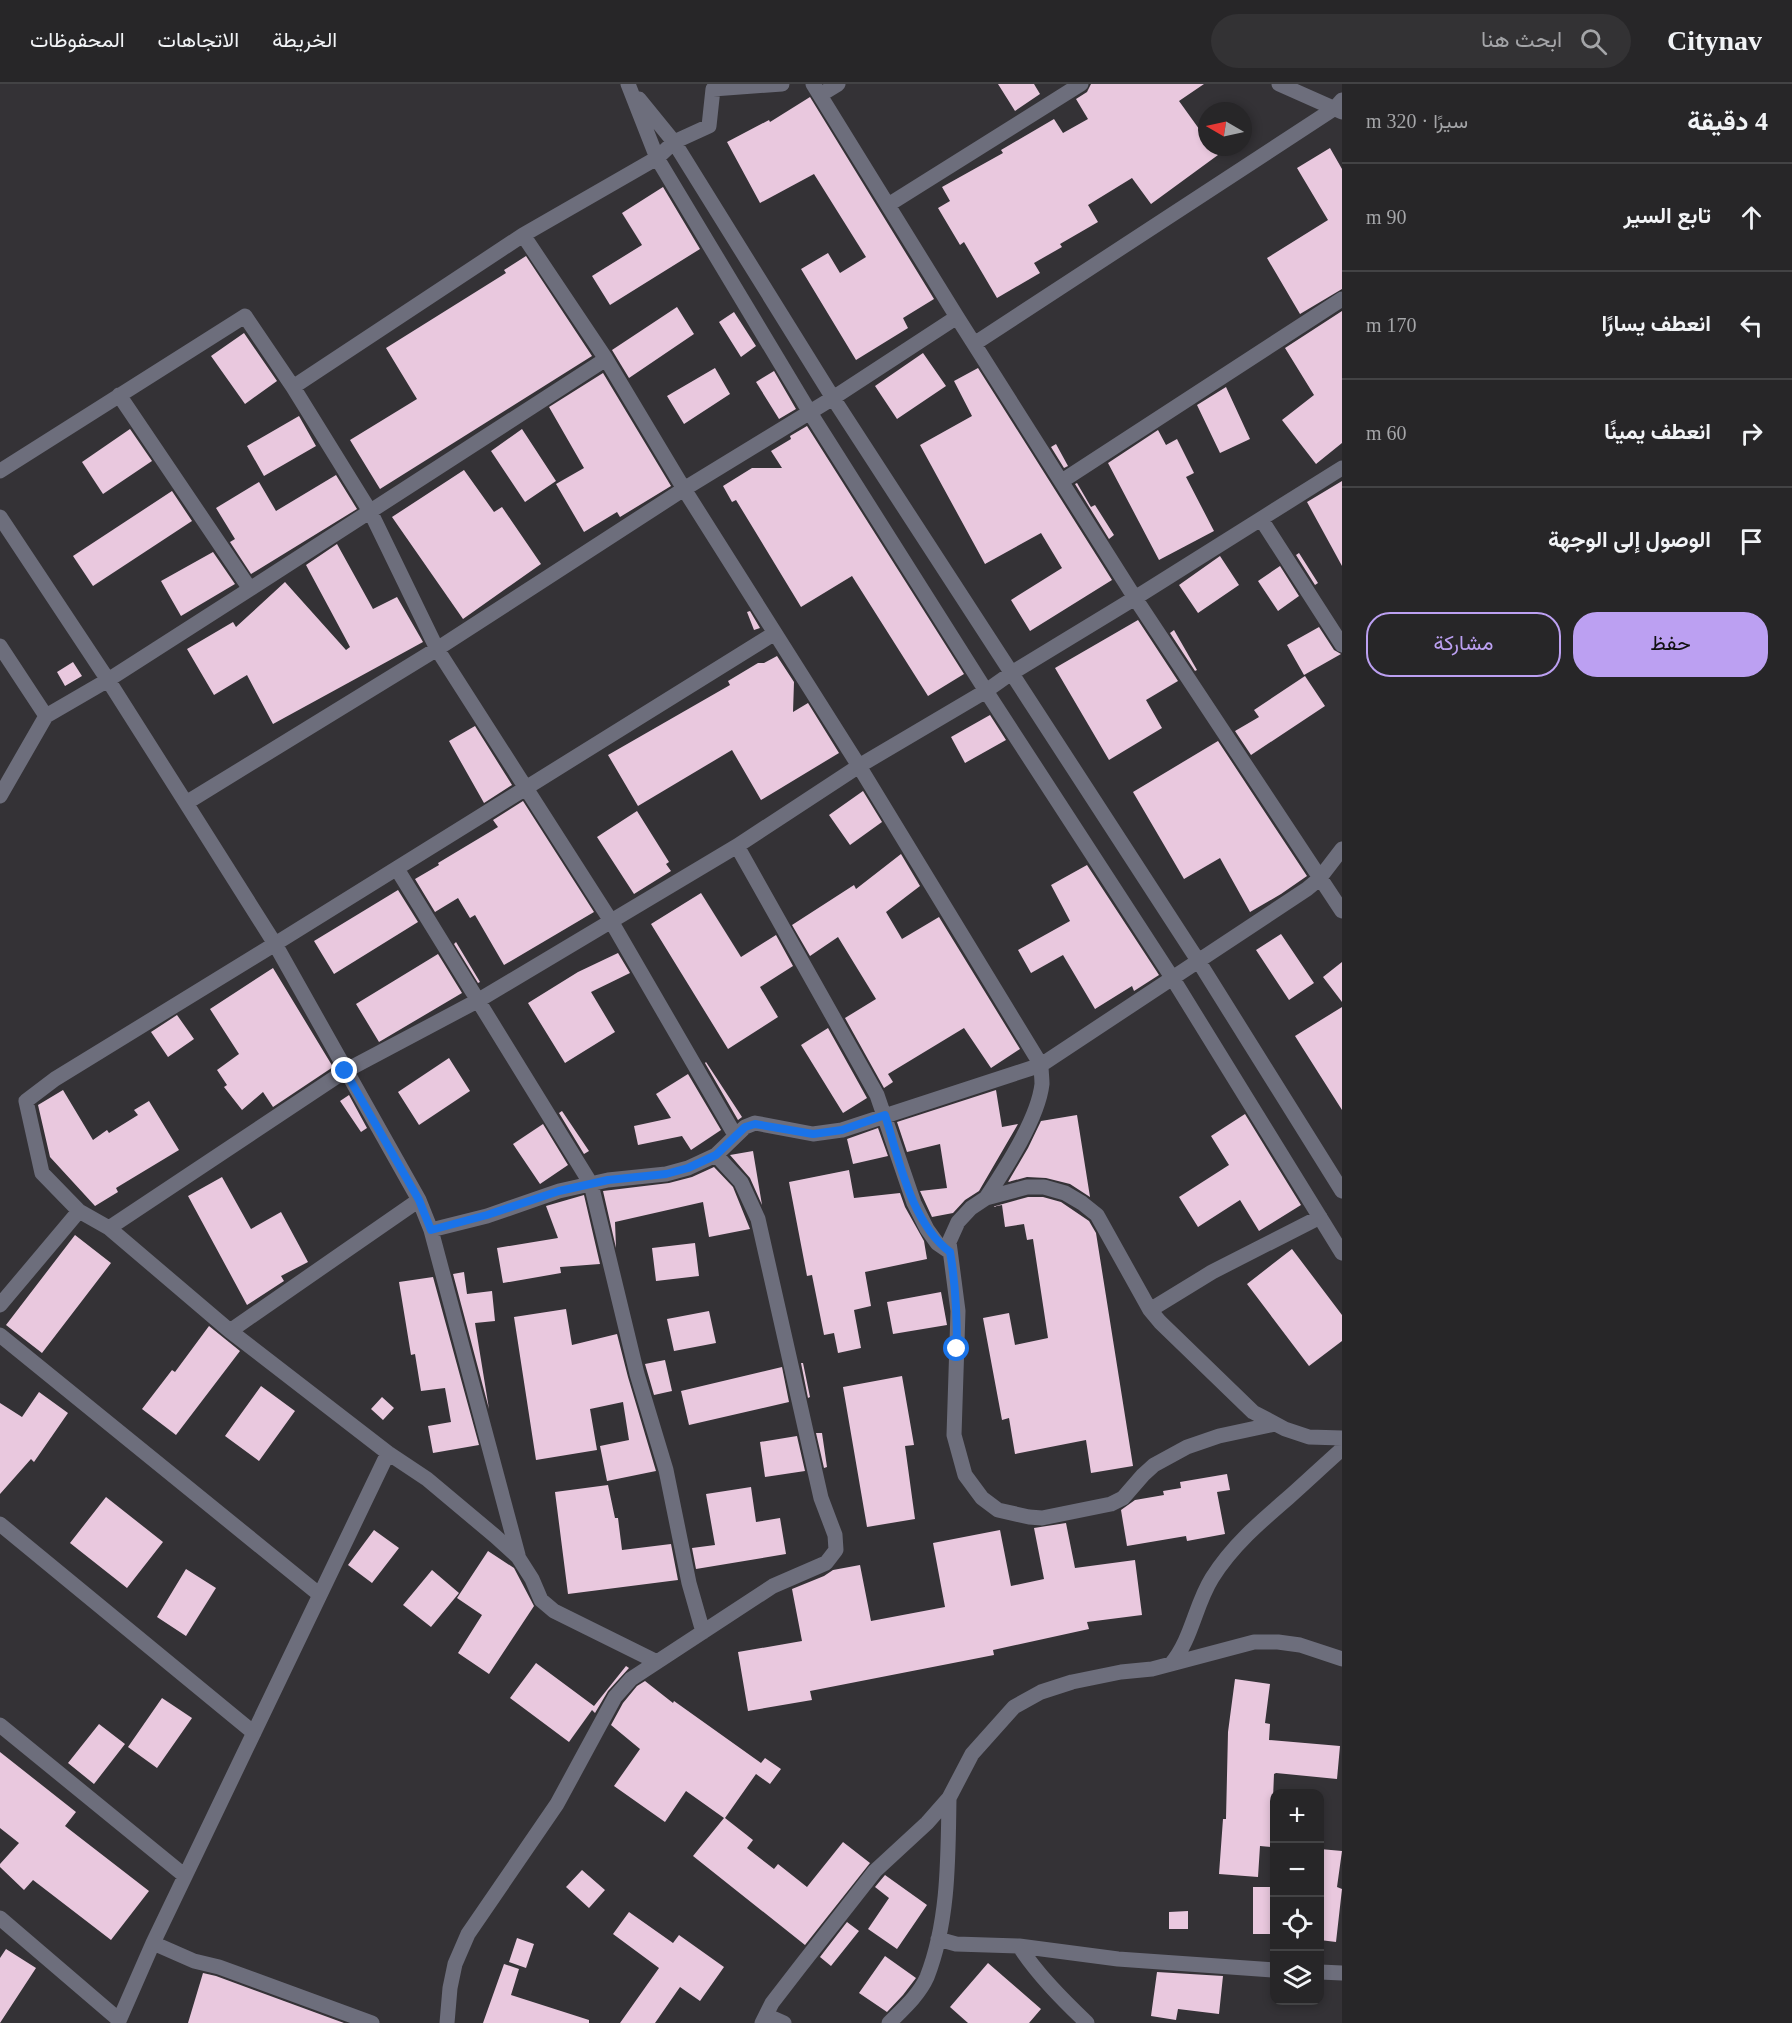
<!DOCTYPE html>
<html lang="ar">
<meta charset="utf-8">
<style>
:root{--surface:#272628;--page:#333234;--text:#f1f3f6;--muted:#a4a5a8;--line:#434345;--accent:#bca0f2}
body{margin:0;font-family:"Times New Roman",Vazirmatn,serif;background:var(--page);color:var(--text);direction:rtl}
.controls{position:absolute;right:18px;bottom:18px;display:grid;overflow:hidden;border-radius:12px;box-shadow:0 3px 9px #0003}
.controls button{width:54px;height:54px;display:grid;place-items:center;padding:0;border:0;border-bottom:2px solid var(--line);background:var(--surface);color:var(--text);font:30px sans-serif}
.compass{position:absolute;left:1198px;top:18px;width:54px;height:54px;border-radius:50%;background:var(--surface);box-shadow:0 3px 9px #0003;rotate:279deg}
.stop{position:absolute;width:18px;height:18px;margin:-14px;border:4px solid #1a73e8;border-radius:50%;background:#fff}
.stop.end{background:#1a73e8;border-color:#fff;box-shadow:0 2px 6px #0008}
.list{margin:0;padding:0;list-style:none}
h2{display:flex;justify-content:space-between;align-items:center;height:78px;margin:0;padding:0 24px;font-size:26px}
h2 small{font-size:20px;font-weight:400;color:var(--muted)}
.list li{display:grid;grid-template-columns:39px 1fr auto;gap:18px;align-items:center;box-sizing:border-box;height:108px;padding:0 24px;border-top:2px solid var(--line)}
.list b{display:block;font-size:22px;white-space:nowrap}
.list em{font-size:20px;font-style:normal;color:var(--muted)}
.actions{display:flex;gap:12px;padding:18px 24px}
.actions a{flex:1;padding:14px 0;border:2px solid var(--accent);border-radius:24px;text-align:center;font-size:21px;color:var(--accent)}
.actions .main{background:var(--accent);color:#111}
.icon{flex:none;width:33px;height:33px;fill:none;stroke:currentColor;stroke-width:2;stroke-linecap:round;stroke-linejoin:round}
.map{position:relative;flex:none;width:1342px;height:1939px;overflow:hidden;direction:ltr}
header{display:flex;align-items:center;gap:36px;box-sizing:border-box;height:84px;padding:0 30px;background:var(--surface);border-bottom:2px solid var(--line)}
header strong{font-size:28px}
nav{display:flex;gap:33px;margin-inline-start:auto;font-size:21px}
.search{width:420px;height:54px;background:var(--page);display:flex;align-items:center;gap:15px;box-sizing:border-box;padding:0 21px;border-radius:33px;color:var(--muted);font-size:22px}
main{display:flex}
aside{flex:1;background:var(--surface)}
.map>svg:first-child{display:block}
.building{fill:#e9c8de}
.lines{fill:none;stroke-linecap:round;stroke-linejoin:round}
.street{stroke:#6d6e7c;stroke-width:15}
.route{stroke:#1a73e8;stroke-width:8}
</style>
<header>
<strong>Citynav</strong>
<div class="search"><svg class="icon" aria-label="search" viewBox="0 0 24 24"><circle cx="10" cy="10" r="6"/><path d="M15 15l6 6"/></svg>ابحث هنا</div>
<nav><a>الخريطة</a><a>الاتجاهات</a><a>المحفوظات</a></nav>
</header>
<main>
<aside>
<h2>4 دقيقة<small>سيرًا · 320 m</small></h2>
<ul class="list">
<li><svg class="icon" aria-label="ahead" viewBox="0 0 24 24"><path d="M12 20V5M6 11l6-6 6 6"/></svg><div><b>تابع السير</b></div><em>90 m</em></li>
<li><svg class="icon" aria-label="left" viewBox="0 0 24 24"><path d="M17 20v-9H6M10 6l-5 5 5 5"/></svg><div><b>انعطف يسارًا</b></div><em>170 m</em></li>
<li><svg class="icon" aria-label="right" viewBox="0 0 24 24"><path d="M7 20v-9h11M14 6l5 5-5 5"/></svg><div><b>انعطف يمينًا</b></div><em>60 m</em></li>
<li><svg class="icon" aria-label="arrive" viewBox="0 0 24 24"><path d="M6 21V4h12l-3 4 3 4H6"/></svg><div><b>الوصول إلى الوجهة</b></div></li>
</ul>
<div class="actions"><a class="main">حفظ</a><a>مشاركة</a></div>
</aside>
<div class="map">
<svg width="1342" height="1939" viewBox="0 0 1342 1939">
<rect width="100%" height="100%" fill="#343236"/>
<path class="building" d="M998 0H1034L1040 10 1015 27Z
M1091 0H1204L1179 17 1207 56V63H1212L1218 71 1151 120 1132 94 1088 121 1098 138 1060 160 1062 163 1034 179 1040 189 997 214 964 158 960 161 938 124 950 117 942 103 1003 69 1001 66 1054 35 1063 49 1088 35 1076 15 1087 8Z
M810 13 934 215 903 234 908 244 856 276 801 185 828 169 840 189 866 173 814 90 760 119 727 58 769 36 770 38Z
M1330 64 1342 85V205L1300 230 1267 174 1328 136 1297 84Z
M663 103 700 165 610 221 592 192 642 161 622 129Z
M526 172 592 272 380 405 350 356 417 315 386 264 506 189 504 186Z
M677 223 694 250 629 294 612 266Z
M1342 227V359L1316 380 1282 336 1314 311 1285 264Z
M734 228 756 262 741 273 719 238Z
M244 249 277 297 245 320 211 272Z
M923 269 946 302 897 335 875 302Z
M715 284 730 310 684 340 667 312Z
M978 284 1112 496 1030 547 1011 516 1062 484 1041 449 985 480 920 361 972 332 954 297Z
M774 287 796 325 779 335 756 298Z
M603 289 671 402 620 433 617 428 584 448 556 400 584 384 549 323Z
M1226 303 1250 355 1220 369 1197 321Z
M299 332 316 362 264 392 247 362Z
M807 342 964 590 928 612 852 492 801 523 736 416 732 418 723 402 752 384H782L771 367 791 355 790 352Z
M130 345 152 377 103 410 82 378Z
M522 345 556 397 525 418 491 367Z
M1158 346 1166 361 1177 355 1194 389 1186 393 1214 447 1159 476 1108 379Z
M1056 360 1068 382 1064 384 1051 363Z
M464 386 494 428 502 423 541 480 463 535 392 433Z
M336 391 357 425 251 490 230 458 235 455 216 424 259 398 276 427Z
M1342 397V482L1307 418Z
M1077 399 1091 423 1095 421 1114 451 1109 455 1075 400Z
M172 407 192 437 93 502 73 472Z
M337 460 373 525 397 513 423 558 273 640 247 591 214 611 187 565 233 538 236 543 285 498 346 566 350 563 306 481Z
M213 468 235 500 181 532 161 497Z
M1299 469 1318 499 1315 501 1296 471Z
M1220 472 1239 501 1198 529 1179 501Z
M1280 482 1299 512 1278 527 1258 497Z
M750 527 760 544 754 546 747 528Z
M1138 536 1178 597 1146 616 1162 644 1109 676 1055 584Z
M1319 543 1334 566 1341 570 1304 591 1287 561Z
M1174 546 1197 586 1195 587 1170 549Z
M777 572 794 598 793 628 808 619 839 669 761 716 732 666 638 722 608 671 730 601 728 597 758 579H764Z
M73 578 82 592 65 602 57 588Z
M1305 592 1325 622 1251 671 1259 683 1235 647 1259 633 1254 626Z
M990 631 1006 656 965 679 951 653Z
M475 642 512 701 484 719 449 657Z
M1218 657 1307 792 1281 810 1250 828 1220 774 1184 795 1133 708Z
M863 707 882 738 850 761 829 731Z
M523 717 594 828 504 881 475 831 470 834 458 814 435 828 415 795 439 781 438 779 498 743 493 736Z
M637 727 669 778 666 780 671 787 634 810 597 753Z
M901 770 920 802 886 828 902 855 939 833 1020 965 991 984 964 944 888 990 893 998 884 1004 845 934 876 915 838 853 810 872 792 841 854 801 856 805Z
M1087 781 1159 891 1134 907 1132 902 1095 925 1063 871 1031 889 1018 866 1070 837 1051 801Z
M398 806 418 838 334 890 314 857Z
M701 809 741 873 776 851 793 882 760 903 778 933 728 965 651 840Z
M1281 850 1314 899 1289 916 1256 866Z
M456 858 480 898 478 899 454 860Z
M618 869 630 889 591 908 615 948 565 979 528 919 578 888Z
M438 870 462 909 379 958 356 920Z
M1342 878V918L1323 893Z
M273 884 333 983 273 1023 263 1008 242 1026 224 1003 227 1001 217 986 239 970 210 925Z
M1342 923V1026L1295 952Z
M177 931 194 955 168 973 151 948Z
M828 944 867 1014 843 1029 801 961Z
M449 974 470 1007 419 1041 398 1008Z
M706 978 742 1033 738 1036 705 979Z
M688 990 721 1046 691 1066 682 1052 638 1061 634 1042 671 1034 656 1010Z
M63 1006 93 1056 107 1046 109 1049 138 1031 134 1026 149 1017 179 1066 116 1104 118 1108 95 1122 50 1073 38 1021Z
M996 1006 1002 1043 1018 1040 979 1107 965 1116 953 1129 932 1133 920 1107 947 1104 940 1060 907 1068 897 1038Z
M349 1011 367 1044 361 1048 340 1017Z
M562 1027 589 1067 584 1070 559 1029Z
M1245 1030 1301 1121 1259 1147 1240 1116 1198 1143 1179 1113 1229 1081 1211 1052Z
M1077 1031 1090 1113 1070 1100 1046 1094 1027 1093 1008 1098 1028 1064 1041 1037Z
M543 1040 568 1081 540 1100 513 1060Z
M878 1044 888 1072 853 1080 847 1055Z
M753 1067 762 1121 750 1094 730 1071Z
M714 1083 733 1103 750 1145 709 1153 703 1118 615 1138 616 1164 603 1107 669 1099 692 1093Z
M849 1086 854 1114 900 1109 905 1123 924 1157 927 1175 865 1188 871 1222 854 1226 861 1264 838 1269 834 1249 824 1251 812 1191 807 1192 789 1098Z
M222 1093 251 1145 281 1128 308 1178 281 1192 284 1197 247 1221 188 1112Z
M584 1111 600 1180 560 1183 561 1189 503 1199 497 1164 558 1154 546 1122Z
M1028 1113H1043L1061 1118 1089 1137 1096 1149 1133 1382 1091 1389 1086 1356 1015 1370 1009 1334 1002 1336 983 1234 1009 1229 1015 1261 1048 1254 1033 1155 1027 1156 1024 1140 1005 1143 1002 1121 992 1123Z
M75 1151 111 1179 42 1269 6 1241Z
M695 1159 699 1192 656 1197 652 1164Z
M1292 1165 1342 1231V1257L1309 1282 1247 1200Z
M464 1188 467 1210 492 1207 495 1237 475 1239 489 1325 453 1190Z
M433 1193 479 1361 433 1369 428 1342 451 1338 445 1304 421 1307 415 1270 411 1271 399 1198Z
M941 1208 947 1241 893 1250 887 1218Z
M566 1225 572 1261 617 1250 628 1293 656 1387 607 1397 600 1362 629 1356 623 1318 590 1325 597 1366 536 1376 514 1233Z
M709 1227 716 1259 674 1267 667 1235Z
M209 1242 240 1267 176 1351 142 1325 172 1286 175 1288Z
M665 1276 672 1307 654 1311 645 1280Z
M801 1279H803L810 1313 808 1314Z
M782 1283 789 1318 689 1341 681 1307Z
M902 1292 914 1361 905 1362 915 1435 867 1443 843 1303Z
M261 1302 295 1327 259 1377 225 1352Z
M39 1308 68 1329 34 1378 31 1375 0 1410V1319L22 1333Z
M382 1313 394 1324 383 1336 371 1325Z
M816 1349H822L827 1383 824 1384Z
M797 1352 805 1387 765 1393 760 1358Z
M1227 1390 1230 1406 1217 1408 1225 1450 1187 1457 1186 1452 1127 1462 1121 1426 1135 1416 1164 1411 1163 1407 1181 1404 1180 1398Z
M608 1401 615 1434H618L622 1466 671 1460 678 1496 568 1510 555 1408Z
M751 1403 756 1438 780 1434 786 1470 696 1485 692 1464 715 1461 706 1410Z
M106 1413 163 1458 127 1504 70 1459Z
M1066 1439 1075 1484 1135 1476 1142 1531 1087 1538 1089 1545 993 1566 994 1571 810 1607 812 1616 748 1627 738 1568 802 1557 792 1505 824 1492 833 1486 860 1481 871 1537 945 1523 933 1459 1000 1446 1011 1502 1044 1495 1034 1444Z
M374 1446 399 1464 372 1499 348 1481Z
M488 1467 514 1484 534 1522 489 1590 458 1569 482 1531 457 1514Z
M186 1485 216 1504 186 1552 157 1533Z
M432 1486 459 1509 431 1543 403 1521Z
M536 1579 594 1622 626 1582 629 1584 608 1607 595 1629 592 1626 569 1658 510 1614Z
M1235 1595 1270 1600 1265 1639 1270 1640 1269 1656 1340 1662 1337 1695 1276 1689 1274 1690 1271 1763 1260 1762 1258 1793 1219 1790 1223 1735H1226L1228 1648Z
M645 1597 673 1619 674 1617 761 1679 765 1674 781 1685 770 1700 756 1690 725 1734 753 1756 747 1764 774 1785 778 1780 807 1803 843 1758 870 1779 805 1861 693 1772 724 1734 686 1707 665 1738 614 1702 640 1665 611 1641 623 1619 637 1602Z
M162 1614 192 1634 157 1684 128 1663Z
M99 1640 125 1660 94 1700 68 1679Z
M0 1668 76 1728 65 1742 149 1807 111 1856 33 1796 24 1806 0 1783V1780L19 1759 0 1744Z
M1320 1765 1342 1767 1337 1803 1342 1805 1336 1858 1320 1856Z
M582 1786 605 1806 589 1824 566 1803Z
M885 1791 927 1821 897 1865 868 1845 889 1814 875 1803Z
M1253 1803H1275L1274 1850H1253Z
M1188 1827V1845H1169V1828Z
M629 1828 673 1859 679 1851 724 1883 700 1917 680 1903 655 1939H620L659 1884 613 1850Z
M847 1838 859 1847 831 1882 820 1873Z
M517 1854 534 1860 526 1884 509 1878Z
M6 1865 36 1884 0 1939V1874Z
M885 1872 916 1894 903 1911 887 1928 859 1909Z
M988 1879 1041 1925 1029 1939H968L950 1923Z
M504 1880 519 1885 511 1911 589 1936V1939H483Z
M1157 1888 1223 1892 1219 1930 1178 1925 1176 1936 1151 1932Z
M203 1889 216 1892 344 1939H188Z"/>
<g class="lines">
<path class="street" d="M628 0 657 74 809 327 986 607 1173 895 1342 1169
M813 0 957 233 1135 514 1342 827
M1279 0 1342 28
M820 11 838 0
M639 15 674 58 833 314 1199 878 1342 1107
M888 121 1081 0
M523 151 606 275 684 405 859 682 1041 981C1041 987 1042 994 1042 1000 1038 1035 1005 1085 986 1114
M974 260 1335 24 1342 16
M293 303 523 151 657 74 674 58 709 42 713 5 782 0
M119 311 250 505 606 275
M0 387 245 232 293 303 371 429 437 565 611 837 735 1051
M1062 397 1342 215
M0 433 108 596 186 719 437 565 684 405 833 314 957 233
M1261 435 1342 561
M0 562 46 632
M0 712 46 632 108 596 250 505
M186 719 275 860 775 549
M737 762 877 1011 914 1119 927 1145 937 1159 950 1168
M397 785 591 1100 637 1290 666 1386 689 1499 703 1548
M275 860 419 1116 230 1247 109 1144 79 1127 42 1089 26 1017 55 995Z
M419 1116 431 1146 518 1471
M109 1144 345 987 479 916 737 762 859 682 986 607 1010 590 1135 514 1342 384
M431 1146 487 1132 559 1107 608 1096 666 1090 688 1084 716 1071 745 1043 755 1039 813 1050 842 1046 1041 981 1307 805 1319 795 1342 765
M0 1221 79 1127
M1150 1226 1212 1188 1320 1133
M230 1247 388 1369 427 1395 495 1452 518 1473 532 1495 541 1516 554 1527 657 1578
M0 1251 320 1511
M1275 1340 1219 1352 1187 1363 1154 1381 1143 1391 1123 1414 1111 1420 1042 1434 1029 1433 998 1426 982 1414 965 1391 954 1351 958 1227 949 1158 958 1138 971 1124 986 1114 1027 1103H1044L1065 1109 1082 1119 1097 1131 1150 1226 1160 1238 1253 1328 1285 1345 1309 1353 1342 1354
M0 1440 254 1649
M1171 1580C1192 1555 1195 1521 1212 1494 1232 1462 1260 1438 1288 1414 1306 1398 1324 1381 1342 1365
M0 1641 185 1792
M0 1834 119 1936
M938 1855 956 1860 1019 1862 1118 1875 1274 1886
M153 1859 388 1369
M1019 1862C1038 1891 1062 1915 1087 1939
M1320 1888 1342 1889
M766 1931 784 1939
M118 1939 153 1859 194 1877 219 1883 372 1939
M447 1939 450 1904 455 1880 468 1850 557 1720 615 1613 631 1595 657 1578 773 1502 826 1479 836 1466 835 1451 821 1414 758 1135 741 1098 716 1071
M762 1939 772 1919 799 1884 875 1787 927 1739 949 1714 972 1670 1014 1623 1041 1608 1072 1598 1121 1588 1152 1585 1254 1558H1278L1300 1561 1342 1575
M889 1939C903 1925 919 1911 927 1893 949 1837 948 1773 949 1714"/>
</g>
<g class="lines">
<path class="route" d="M345 987 419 1116 431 1146 487 1131 559 1107 608 1096 666 1090 688 1084 716 1071 745 1043 755 1040 813 1050 842 1046 885 1031C899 1075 911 1139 950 1168 956 1201 957 1232 957 1265"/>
</g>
</svg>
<div class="controls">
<button>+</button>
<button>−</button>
<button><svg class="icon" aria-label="locate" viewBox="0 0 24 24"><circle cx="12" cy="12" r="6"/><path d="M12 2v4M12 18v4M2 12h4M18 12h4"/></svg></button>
<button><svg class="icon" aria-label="layers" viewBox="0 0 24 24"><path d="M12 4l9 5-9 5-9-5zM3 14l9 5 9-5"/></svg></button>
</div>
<svg class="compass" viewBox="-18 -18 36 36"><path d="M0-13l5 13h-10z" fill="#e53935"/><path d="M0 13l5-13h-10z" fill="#a4a5a8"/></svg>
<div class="stop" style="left:957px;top:1265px"></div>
<div class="stop end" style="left:345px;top:987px"></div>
</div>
</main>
